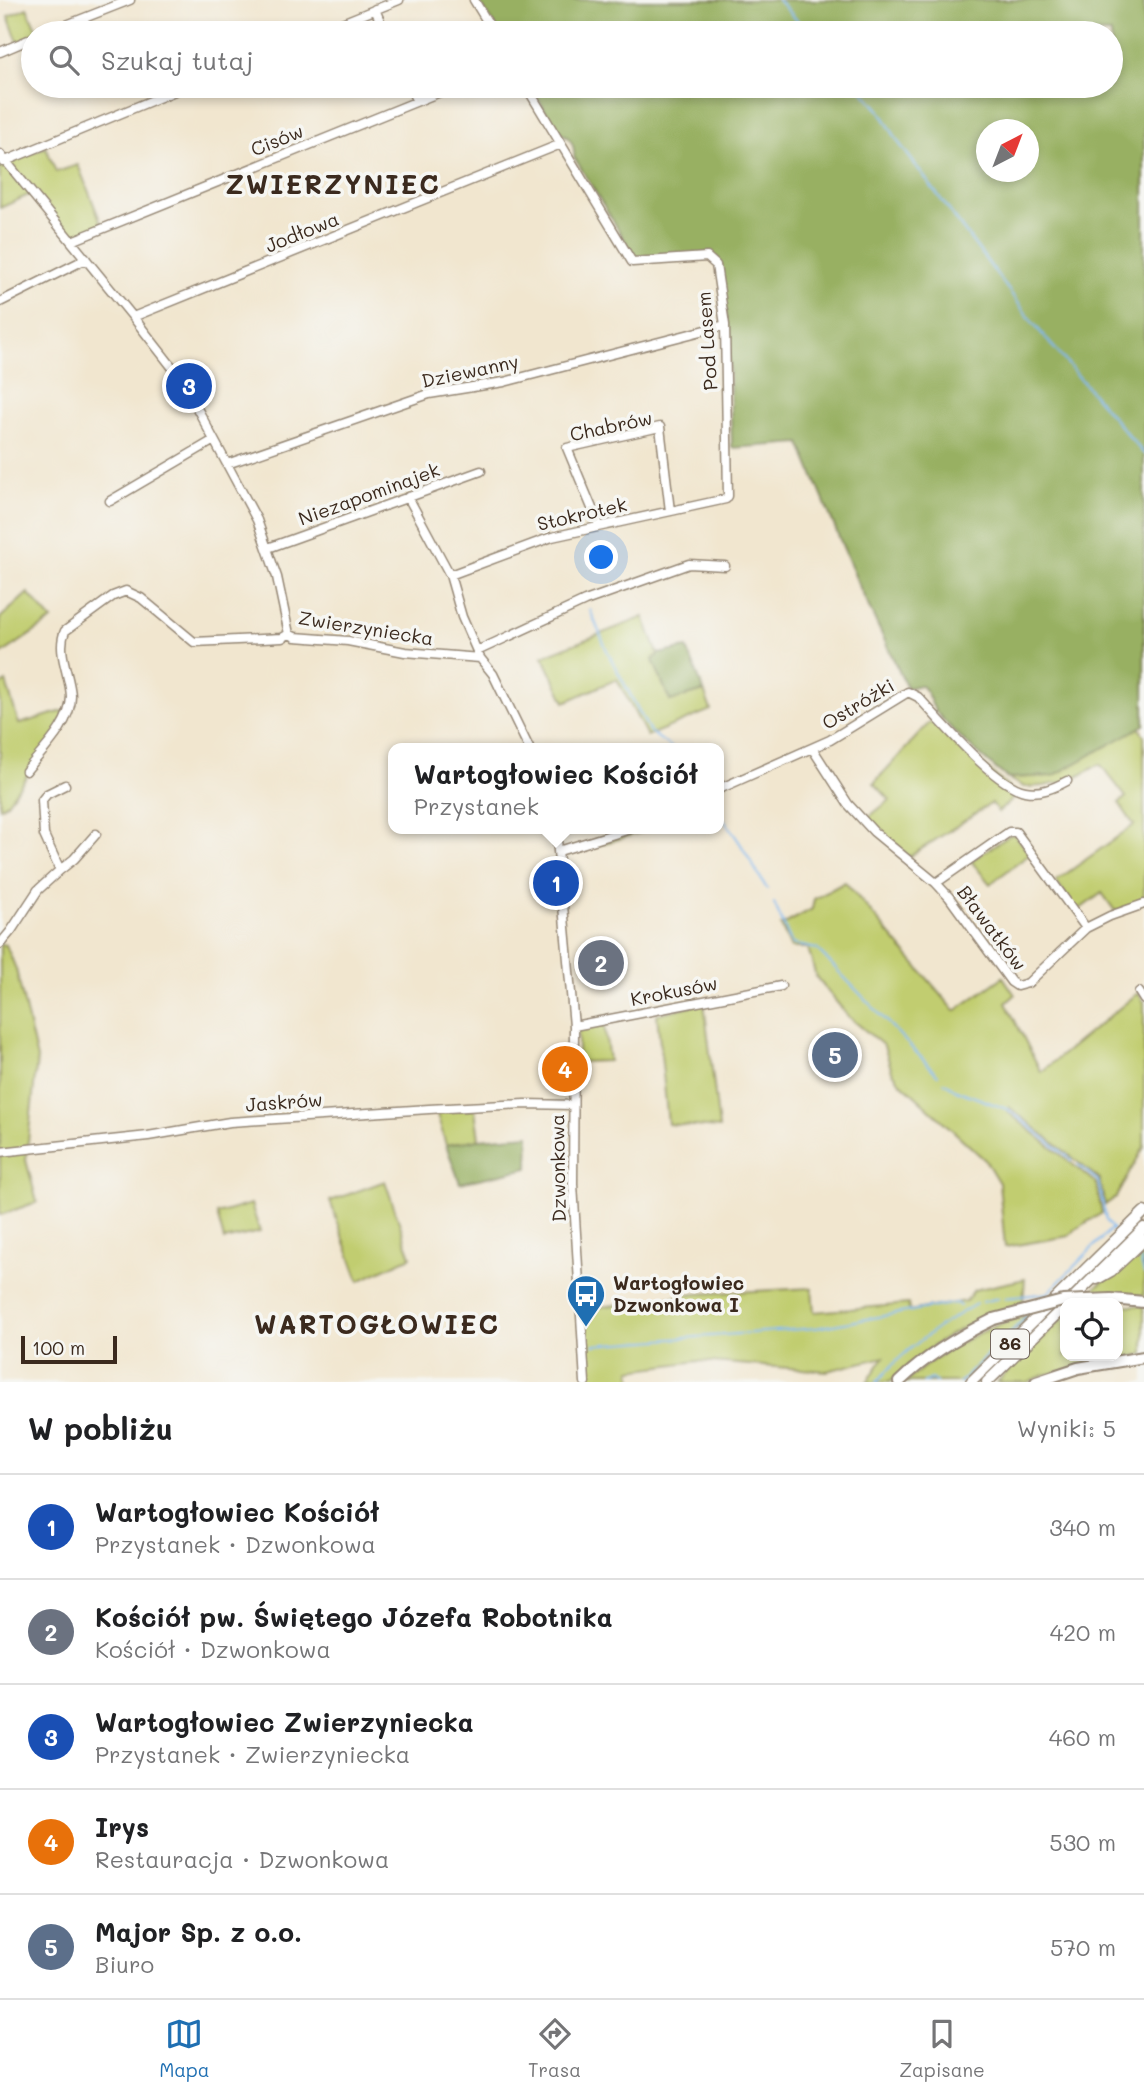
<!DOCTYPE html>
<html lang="pl">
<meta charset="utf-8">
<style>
:root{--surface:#fff;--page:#f2f2f2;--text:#202124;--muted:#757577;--line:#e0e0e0;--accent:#1f6fb2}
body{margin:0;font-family:Mali,sans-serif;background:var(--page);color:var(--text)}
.controls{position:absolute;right:21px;bottom:21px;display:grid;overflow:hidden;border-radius:14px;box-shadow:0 4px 10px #0003}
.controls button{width:63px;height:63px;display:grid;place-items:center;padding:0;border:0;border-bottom:2px solid var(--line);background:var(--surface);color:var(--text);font:35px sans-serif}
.compass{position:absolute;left:976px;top:119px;width:63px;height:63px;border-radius:50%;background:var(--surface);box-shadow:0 4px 10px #0003;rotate:42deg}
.scale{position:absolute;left:21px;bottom:18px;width:96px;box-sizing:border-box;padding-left:7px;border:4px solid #3b2a1e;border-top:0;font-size:19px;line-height:24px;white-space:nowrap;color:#3b2a1e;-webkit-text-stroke:5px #f6f6f2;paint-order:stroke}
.you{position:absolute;left:602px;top:558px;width:24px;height:24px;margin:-18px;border:5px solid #fff;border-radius:50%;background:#1a73e8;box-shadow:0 0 0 10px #1a73e833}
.badge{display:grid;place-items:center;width:46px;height:46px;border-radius:50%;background:var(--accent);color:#fff;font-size:23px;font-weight:700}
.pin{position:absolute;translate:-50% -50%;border:4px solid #fff;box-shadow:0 2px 7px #0006}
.popup{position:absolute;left:388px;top:743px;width:336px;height:91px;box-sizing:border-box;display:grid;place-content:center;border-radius:14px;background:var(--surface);filter:drop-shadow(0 2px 5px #0005);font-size:23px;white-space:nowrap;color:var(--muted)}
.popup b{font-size:26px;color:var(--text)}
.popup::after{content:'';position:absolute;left:50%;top:100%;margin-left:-14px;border:14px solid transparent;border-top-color:var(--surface)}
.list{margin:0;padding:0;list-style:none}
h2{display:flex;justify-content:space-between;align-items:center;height:91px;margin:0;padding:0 28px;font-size:30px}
h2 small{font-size:23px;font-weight:400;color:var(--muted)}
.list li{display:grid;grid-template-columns:46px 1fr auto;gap:21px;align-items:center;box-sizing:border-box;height:105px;padding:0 28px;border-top:2px solid var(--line)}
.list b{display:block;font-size:26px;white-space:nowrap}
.list p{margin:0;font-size:23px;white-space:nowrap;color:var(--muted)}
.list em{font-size:23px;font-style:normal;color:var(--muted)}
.icon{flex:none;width:38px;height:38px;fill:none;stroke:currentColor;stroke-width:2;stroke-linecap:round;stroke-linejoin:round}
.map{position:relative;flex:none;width:1144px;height:1382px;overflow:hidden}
.search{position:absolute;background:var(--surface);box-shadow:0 4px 10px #0003;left:21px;right:21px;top:21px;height:77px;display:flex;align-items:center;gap:18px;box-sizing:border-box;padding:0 24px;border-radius:38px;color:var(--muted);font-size:26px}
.sheet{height:616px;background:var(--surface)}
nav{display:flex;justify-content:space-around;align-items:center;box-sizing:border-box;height:98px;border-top:2px solid var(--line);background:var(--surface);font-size:19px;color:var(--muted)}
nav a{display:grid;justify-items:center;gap:4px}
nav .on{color:var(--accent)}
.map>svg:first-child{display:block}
.green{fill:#c1cd6f;stroke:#7e7c46;stroke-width:2}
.forest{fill:#98b062;stroke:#6a6d40;stroke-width:2;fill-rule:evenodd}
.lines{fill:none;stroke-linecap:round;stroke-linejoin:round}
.stream{stroke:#80b9f0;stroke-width:2}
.minor-casing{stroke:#968876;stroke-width:11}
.major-casing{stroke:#968876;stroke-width:13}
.highway-casing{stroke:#968876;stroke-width:14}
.minor{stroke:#fff;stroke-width:8}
.major{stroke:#fff;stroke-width:10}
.highway{stroke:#fff;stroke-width:10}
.highway-bridge-casing{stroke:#968876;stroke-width:14;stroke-linecap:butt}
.highway-bridge{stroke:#fff;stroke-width:10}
.labels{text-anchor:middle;stroke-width:7;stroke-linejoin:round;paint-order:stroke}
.shield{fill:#f6f6f2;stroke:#73675e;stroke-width:2}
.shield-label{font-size:18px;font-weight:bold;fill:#3b2a1e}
.street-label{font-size:19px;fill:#3b2a1e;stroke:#f6f6f2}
.poi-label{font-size:19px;font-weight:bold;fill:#3b2a1e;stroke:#f6f6f2;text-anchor:start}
.district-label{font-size:26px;font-weight:bold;letter-spacing:2px;fill:#3b2a1e;stroke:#f6f6f2}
</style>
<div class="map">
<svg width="1144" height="1382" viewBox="0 0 1144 1382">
<rect width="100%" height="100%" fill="#f6f6f2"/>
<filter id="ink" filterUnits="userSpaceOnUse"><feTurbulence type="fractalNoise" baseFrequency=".0143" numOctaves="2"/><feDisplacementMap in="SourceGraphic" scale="14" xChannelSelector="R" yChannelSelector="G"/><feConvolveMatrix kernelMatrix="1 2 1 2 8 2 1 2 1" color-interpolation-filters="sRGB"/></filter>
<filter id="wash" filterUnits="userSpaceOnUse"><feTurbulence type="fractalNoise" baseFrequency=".00686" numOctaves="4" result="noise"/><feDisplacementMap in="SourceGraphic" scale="28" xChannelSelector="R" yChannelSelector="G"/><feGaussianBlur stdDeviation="1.57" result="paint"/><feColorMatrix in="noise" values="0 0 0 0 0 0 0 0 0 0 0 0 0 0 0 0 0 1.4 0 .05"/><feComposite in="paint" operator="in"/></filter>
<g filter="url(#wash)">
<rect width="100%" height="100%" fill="#f1e6cf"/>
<path class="green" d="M27 8 38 33H33V36L18 42 8 16Z
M46 147 56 172 78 165 102 225 74 237 31 194 0 208V166Z
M28 593 52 620 0 655V618Z
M644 617 658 654 653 660 670 701 704 691 711 710 647 736 617 679 565 702 543 656Z
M6 682 19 724 63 711 68 720 7 803 0 808V686Z
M930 722 949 735 1017 795 998 812 992 803 909 857 866 819 890 800 874 783Z
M1138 726 1144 736V901L1115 911 1102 893 1077 911 1056 881 1134 825 1119 803 1126 797 1100 764 1070 781 1043 786 1024 787 1007 778 1053 776Z
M640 829H652L566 855 574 852 573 850Z
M1010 835H1015L1030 854 990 884 971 861Z
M845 882 955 1011 1003 977 1015 995 1006 1003 1041 1072 1138 993 1144 1002V1147L1116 1197 1105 1205 1099 1179 1009 1107 1008 1112 1096 1183 1102 1213 1076 1229 1069 1236 1005 1247 999 1183 985 1160 900 1082 892 1071 884 1046 848 1016 816 977 808 948H791L781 926 812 909 814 899Z
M0 944 6 945 16 969 37 1059 26 1160 37 1202 0 1215Z
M704 1003 719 1128 668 1124 657 1014Z
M604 1023 609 1061 578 1062V1028Z
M475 1109 479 1139 446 1145 436 1111Z
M385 1181 411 1257 359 1281 330 1201Z
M251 1204 260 1232 224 1240 217 1214Z
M1144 1248V1296L1091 1291Z
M1025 1279 1023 1302C974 1318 927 1345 890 1382H867L884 1357 827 1371 698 1361 631 1370 633 1382H590L585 1309 695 1294 812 1288 814 1312 908 1304 909 1311 966 1301 974 1290Z
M1118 1305 1144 1306V1354L1044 1375 1028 1382H997L1065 1316V1356H1118Z
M1033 1313 962 1382H906C943 1348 985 1327 1033 1313Z"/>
<path class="forest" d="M478 0H1144V725L1053 776 1007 778C983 758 958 737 937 713 929 703 930 693 920 685L907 688 860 588 800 443 732 448 728 325 721 279 722 270 718 259 709 253 643 260 635 257 574 157C575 144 570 136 557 131L531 86H1111V33H499ZM986 130H1028V172H986Z
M687 648 704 691 670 701 653 660 658 654Z
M529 1135 528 1168 460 1183 446 1145 479 1139Z"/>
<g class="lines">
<path class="stream" d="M778 0 809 33
M859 86 880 111 899 143 1033 323 1144 454
M590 610 608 653 650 732 672 748
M719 812 740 843 767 889
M774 903 792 944 817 949 938 1075
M944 1082 956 1090 1009 1110 1072 1160
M1078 1165 1098 1181 1106 1220 1113 1230
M1136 1256 1140 1259 1144 1274
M1005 1298 1048 1293 1112 1228
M982 1302 999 1298
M1040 1302 1048 1293
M593 1345 816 1328 956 1303 960 1306
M877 1382C904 1349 939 1325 976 1304
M924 1382 931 1379 936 1382
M960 1382 1027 1316"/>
</g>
</g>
<g filter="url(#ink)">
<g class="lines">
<g class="minor-casing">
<path id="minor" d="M474 0 494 33
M375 9 385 33
M46 33 130 0
M317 33 399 0
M0 52 33 38
M409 86 417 101
M0 154 133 317 176 372 191 397 257 520 277 577 289 634 295 637 348 641 405 652 480 658
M3 162 187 86
M72 241 455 86
M0 302 86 259
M133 317 561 144
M227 464 429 394 504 382 725 325
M408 497 450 575 462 617 480 658 493 674 529 748
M110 501 214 440
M599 525 567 448 660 427 670 511
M268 548 481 471
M450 575 552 537 726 499 728 496 725 325 716 265 707 257 632 262 526 86
M477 651 585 601 689 564 725 566
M812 748 848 804 874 832 936 883 949 897 1011 982 1017 986 1028 983 1086 928 1110 916 1144 904
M26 771C43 750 71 724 71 696 70 675 56 651 65 631L113 596 126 591 141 598 194 642 282 638 289 634
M719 789 830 740 908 692 918 697C941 721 994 785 1025 791 1040 794 1054 788 1067 781
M556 829 574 1026 573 1184 585 1382
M559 851 630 829
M60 870 74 859 96 834
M936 883 1009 832H1016L1086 928
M0 944 11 931 38 890 60 870 44 835 42 800 47 794 65 785
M1139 992 1144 1000
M574 1026 781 986
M0 1152 148 1136 230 1122 429 1109 525 1104 573 1105"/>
</g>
<g class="major-casing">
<path id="major" d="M1097 1279 1111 1271 1144 1240
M1068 1303 1144 1228
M971 1382 1144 1212
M987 1382 1065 1306"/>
</g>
<g class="highway-casing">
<path id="highway" d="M1111 1299 1144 1302
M899 1382C927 1355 959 1336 994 1319
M1036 1382 1078 1368 1144 1357"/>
</g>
<use href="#minor" class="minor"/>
<use href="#major" class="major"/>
<use href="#highway" class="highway"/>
<g class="highway-bridge-casing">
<path id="highway-bridge" d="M994 1319 1063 1301 1111 1299"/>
</g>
<use href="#highway-bridge" class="highway-bridge"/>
</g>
</g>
<defs>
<g id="bus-pin" transform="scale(2.0125)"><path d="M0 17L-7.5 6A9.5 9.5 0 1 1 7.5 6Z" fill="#1f6fb2" stroke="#f6f6f2"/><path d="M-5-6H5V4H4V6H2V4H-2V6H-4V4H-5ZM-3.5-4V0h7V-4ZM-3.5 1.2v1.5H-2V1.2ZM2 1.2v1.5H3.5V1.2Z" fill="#fff"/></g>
</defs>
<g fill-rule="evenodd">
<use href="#bus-pin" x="586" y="1294"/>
</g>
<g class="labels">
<rect class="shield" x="991" y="1329.5" width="38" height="29" rx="5"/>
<g class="shield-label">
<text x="1010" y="1350">86</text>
</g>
<g class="street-label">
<text transform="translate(277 140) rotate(-22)" y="7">Cisów</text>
<text transform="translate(302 232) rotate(-22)" y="7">Jodłowa</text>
<text transform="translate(707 341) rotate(-94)" y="7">Pod Lasem</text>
<text transform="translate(470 371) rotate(-12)" y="7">Dziewanny</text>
<text transform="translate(611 426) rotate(-12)" y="7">Chabrów</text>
<text transform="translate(369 494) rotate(-20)" y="7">Niezapominajek</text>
<text transform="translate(582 514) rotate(-13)" y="7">Stokrotek</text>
<text transform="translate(366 628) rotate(9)" y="7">Zwierzyniecka</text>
<text transform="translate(858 704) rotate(-31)" y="7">Ostróżki</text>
<text transform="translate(992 928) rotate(53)" y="7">Bławatków</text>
<text transform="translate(674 991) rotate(-11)" y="7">Krokusów</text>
<text transform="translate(284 1102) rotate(-4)" y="7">Jaskrów</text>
<text transform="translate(558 1168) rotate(-91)" y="7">Dzwonkowa</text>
</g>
<g class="poi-label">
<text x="613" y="1290">Wartogłowiec<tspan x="613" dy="22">Dzwonkowa I</tspan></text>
</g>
<g class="district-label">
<text x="333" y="194">ZWIERZYNIEC</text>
<text x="377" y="1334">WARTOGŁOWIEC</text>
</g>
</g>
</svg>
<div class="controls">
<button><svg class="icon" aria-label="locate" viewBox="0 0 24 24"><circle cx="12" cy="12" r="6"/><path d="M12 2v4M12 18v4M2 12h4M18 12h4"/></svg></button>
</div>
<svg class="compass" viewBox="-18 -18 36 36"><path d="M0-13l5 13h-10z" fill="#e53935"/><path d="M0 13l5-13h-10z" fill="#757577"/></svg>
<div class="scale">100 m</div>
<div class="you"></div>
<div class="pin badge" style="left:556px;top:883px;background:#1a4fb4">1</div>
<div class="popup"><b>Wartogłowiec Kościół</b>Przystanek</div>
<div class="pin badge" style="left:601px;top:963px;background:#6b7280">2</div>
<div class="pin badge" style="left:189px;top:386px;background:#1a4fb4">3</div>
<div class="pin badge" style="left:565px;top:1069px;background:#e8710a">4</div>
<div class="pin badge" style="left:835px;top:1055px;background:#5c6f8a">5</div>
<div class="search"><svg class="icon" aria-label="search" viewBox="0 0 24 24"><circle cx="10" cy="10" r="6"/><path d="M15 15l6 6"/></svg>Szukaj tutaj</div>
</div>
<section class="sheet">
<h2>W pobliżu<small>Wyniki: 5</small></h2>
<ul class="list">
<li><span class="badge" style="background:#1a4fb4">1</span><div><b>Wartogłowiec Kościół</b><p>Przystanek · Dzwonkowa</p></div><em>340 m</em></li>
<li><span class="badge" style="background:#6b7280">2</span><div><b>Kościół pw. Świętego Józefa Robotnika</b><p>Kościół · Dzwonkowa</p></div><em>420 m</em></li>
<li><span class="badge" style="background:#1a4fb4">3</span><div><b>Wartogłowiec Zwierzyniecka</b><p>Przystanek · Zwierzyniecka</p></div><em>460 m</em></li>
<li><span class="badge" style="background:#e8710a">4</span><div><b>Irys</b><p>Restauracja · Dzwonkowa</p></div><em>530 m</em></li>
<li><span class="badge" style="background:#5c6f8a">5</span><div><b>Major Sp. z o.o.</b><p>Biuro</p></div><em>570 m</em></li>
</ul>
</section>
<nav>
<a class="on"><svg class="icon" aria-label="map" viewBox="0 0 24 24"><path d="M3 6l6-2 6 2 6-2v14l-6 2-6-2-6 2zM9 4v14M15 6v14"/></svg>Mapa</a>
<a><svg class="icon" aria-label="directions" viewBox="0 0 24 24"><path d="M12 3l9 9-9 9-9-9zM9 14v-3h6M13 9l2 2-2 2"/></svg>Trasa</a>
<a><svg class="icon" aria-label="saved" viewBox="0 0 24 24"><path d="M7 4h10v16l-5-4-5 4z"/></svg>Zapisane</a>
</nav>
